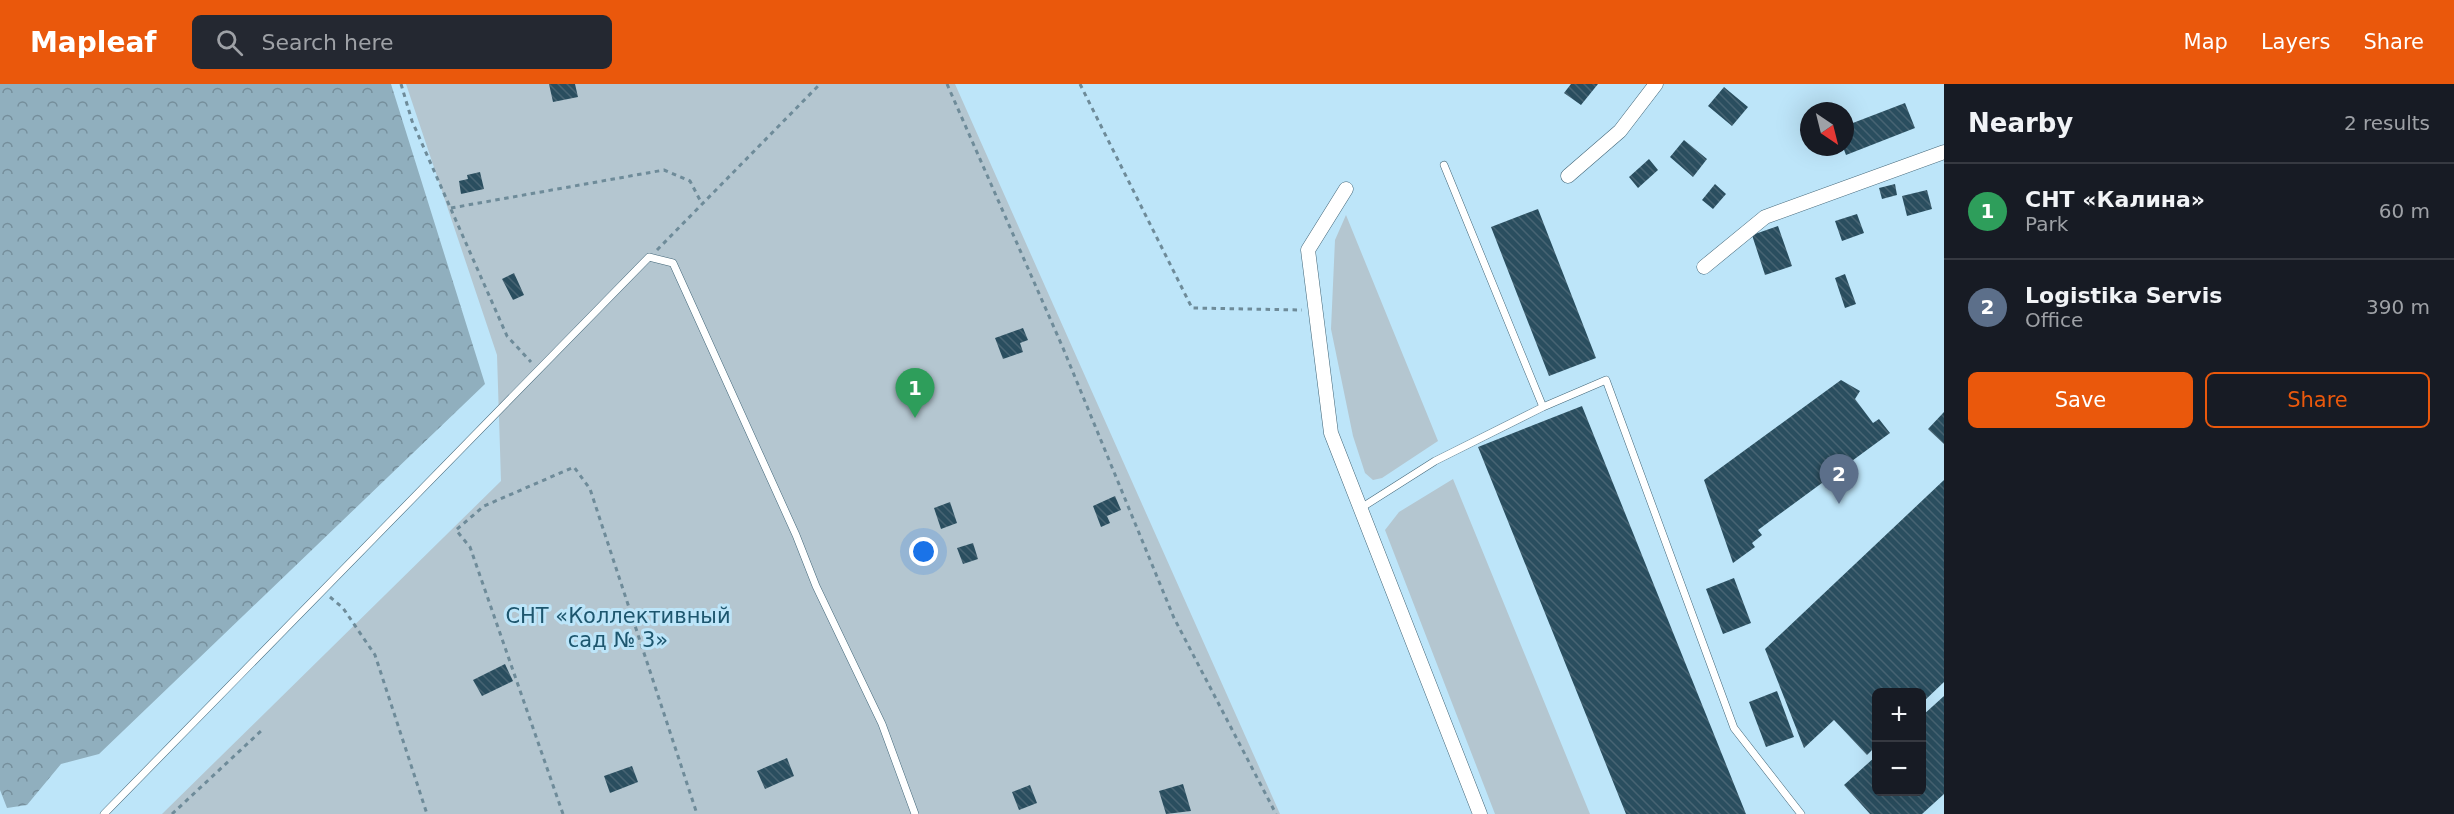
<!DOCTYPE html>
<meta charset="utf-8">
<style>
:root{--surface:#171b24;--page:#242831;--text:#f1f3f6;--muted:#9ea1a6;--line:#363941;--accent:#ea580c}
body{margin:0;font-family:"DejaVu Sans",sans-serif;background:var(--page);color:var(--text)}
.controls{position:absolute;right:18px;bottom:18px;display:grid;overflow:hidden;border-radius:9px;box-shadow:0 6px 24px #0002}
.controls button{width:54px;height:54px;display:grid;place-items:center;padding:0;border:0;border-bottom:2px solid var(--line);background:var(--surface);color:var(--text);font:30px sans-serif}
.compass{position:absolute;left:1800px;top:18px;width:54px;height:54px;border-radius:50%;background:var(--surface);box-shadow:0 6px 24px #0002;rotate:145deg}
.you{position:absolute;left:924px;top:468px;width:21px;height:21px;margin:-15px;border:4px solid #fff;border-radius:50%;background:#1a73e8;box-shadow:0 0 0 9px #1a73e833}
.badge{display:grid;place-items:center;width:39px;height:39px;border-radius:50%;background:var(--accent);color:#fff;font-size:20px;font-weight:700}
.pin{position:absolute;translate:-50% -50px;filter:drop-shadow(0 2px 3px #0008)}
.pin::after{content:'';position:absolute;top:32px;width:21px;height:18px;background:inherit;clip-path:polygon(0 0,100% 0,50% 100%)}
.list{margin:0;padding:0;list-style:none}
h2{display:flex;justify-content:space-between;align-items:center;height:78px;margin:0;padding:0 24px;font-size:26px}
h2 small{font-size:20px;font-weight:400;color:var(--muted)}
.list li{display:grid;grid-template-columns:39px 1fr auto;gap:18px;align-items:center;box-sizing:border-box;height:96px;padding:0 24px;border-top:2px solid var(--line)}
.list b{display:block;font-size:22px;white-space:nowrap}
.list p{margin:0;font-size:20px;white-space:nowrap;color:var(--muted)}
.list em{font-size:20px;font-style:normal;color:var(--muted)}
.actions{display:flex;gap:12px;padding:18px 24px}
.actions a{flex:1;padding:14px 0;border:2px solid var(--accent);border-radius:9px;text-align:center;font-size:21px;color:var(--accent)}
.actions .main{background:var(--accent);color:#fff}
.icon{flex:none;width:33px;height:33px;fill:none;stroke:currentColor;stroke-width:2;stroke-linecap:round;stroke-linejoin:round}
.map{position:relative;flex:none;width:1944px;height:730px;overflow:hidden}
header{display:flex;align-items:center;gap:36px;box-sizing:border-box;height:84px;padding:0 30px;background:var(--accent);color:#fff}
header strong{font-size:28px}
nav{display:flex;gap:33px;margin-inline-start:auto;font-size:21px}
.search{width:420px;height:54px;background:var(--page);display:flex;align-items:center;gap:15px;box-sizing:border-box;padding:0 21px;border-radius:9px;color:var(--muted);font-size:22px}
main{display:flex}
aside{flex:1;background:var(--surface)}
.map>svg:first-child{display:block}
.green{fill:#b4c6d0}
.forest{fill:url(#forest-crowns)}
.building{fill:url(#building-back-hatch)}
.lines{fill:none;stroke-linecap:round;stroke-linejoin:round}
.service-casing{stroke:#426678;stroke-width:8}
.minor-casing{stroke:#426678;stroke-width:15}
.path{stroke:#6e8b99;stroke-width:3;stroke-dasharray:4.5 4.5;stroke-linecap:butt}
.service{stroke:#fff;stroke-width:7}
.minor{stroke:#fff;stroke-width:14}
.labels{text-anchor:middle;stroke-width:6;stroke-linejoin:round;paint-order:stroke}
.park-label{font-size:21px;fill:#1d566e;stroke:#bde5f9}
</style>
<header>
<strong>Mapleaf</strong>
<div class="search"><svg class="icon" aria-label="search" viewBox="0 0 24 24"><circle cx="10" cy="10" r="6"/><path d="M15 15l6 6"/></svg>Search here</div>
<nav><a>Map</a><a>Layers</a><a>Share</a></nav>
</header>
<main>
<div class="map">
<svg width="1944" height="730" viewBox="0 0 1944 730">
<defs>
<pattern id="forest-crowns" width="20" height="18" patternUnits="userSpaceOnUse" patternTransform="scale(1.5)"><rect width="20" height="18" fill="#90afbe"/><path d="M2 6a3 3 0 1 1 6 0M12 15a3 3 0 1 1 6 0" fill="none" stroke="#758e9b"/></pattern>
<pattern id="building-back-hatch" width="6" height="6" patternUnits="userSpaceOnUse" patternTransform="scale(1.5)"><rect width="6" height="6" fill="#2a4e5f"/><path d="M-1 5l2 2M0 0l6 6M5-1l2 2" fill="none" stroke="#476473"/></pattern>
</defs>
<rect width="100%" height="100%" fill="#bde5f9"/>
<path class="green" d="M406 0H955L1280 730H162L501 397 497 271Z
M1346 131 1438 357 1382 394 1373 396 1365 389 1353 352 1331 245 1335 156Z
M1453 395 1590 730H1495L1385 446 1399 428Z"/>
<path class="forest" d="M0 0H391L485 300 99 670 61 680 27 721 7 724 0 706Z"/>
<path class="building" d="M549 0H575L578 13 553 18Z
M1571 0H1598L1581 21 1564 9Z
M1724 3 1748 23 1732 42 1708 22Z
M1905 19 1915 44 1846 71 1843 63H1845V42Z
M1684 56 1707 75 1693 93 1670 73Z
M1649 75 1658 86 1638 104 1629 93Z
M480 88 484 105 461 110 459 97 468 95 467 91Z
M1715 100 1726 110 1713 125 1702 116Z
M1895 100 1897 111 1882 115 1879 104Z
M1927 106 1932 125 1907 132 1902 112Z
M1538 125 1596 274 1549 292 1491 143Z
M1857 130 1864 149 1842 157 1835 137Z
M1778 142 1792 182 1765 191 1752 151Z
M514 189 524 211 513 216 502 195Z
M1845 190 1856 220 1845 224 1835 194Z
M1023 244 1028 256 1020 259 1023 268 1003 275 995 254Z
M1841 296 1860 307 1855 315 1873 339 1879 335 1890 349 1758 446 1762 451 1752 459 1755 463 1733 479 1704 396Z
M1582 322 1746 730H1626L1478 363Z
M1944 328V360L1928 345Z
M1944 396V598L1922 619V608H1876V662L1867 671 1834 636 1804 664 1765 565Z
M1115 412 1121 426 1107 432 1110 439 1101 443 1093 422Z
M950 418 957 439 941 445 934 424Z
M973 459 978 475 963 480 957 464Z
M1734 494 1751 539 1723 550 1706 505Z
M505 580 513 597 482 612 473 596Z
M1777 607 1794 653 1766 663 1749 618Z
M1944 612V710L1922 730H1870L1844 701 1876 672V708H1922V632Z
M787 674 794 692 765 705 757 687Z
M632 682 638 698 610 709 604 692Z
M1183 700 1191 727 1166 730 1159 707Z
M1030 701 1037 719 1019 726 1012 708Z"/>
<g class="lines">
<g class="service-casing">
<path id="service" d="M1444 81 1543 323 1606 296 1734 644 1801 730
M1361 424 1435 377 1543 323
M104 730 649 173 673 179 796 451 816 502 882 640 915 730"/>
</g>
<g class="minor-casing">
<path id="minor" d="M1568 92 1620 47 1656 0
M1346 105 1308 166 1331 349 1480 730
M1704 183 1765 133 1944 68"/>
</g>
<path class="path" d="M401 0 412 37 507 252 531 278
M947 0 1063 264 1174 534 1276 730
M1080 0 1192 224 1302 226
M451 124 664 86 690 97 702 120
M657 166 820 0
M330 513 343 524 375 571 427 730
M172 730 261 647
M563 730 470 463 456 446 484 422 574 383 590 405 697 730"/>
<use href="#service" class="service"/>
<use href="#minor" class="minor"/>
</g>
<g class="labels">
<g class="park-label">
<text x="618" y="539">СНТ «Коллективный<tspan x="618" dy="24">сад № 3»</tspan></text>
</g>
</g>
</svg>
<div class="controls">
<button>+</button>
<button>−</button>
</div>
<svg class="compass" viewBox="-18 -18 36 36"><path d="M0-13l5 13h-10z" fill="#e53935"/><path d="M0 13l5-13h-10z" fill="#9ea1a6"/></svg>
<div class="you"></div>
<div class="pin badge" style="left:915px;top:334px;background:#2e9e5b">1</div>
<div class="pin badge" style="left:1839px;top:420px;background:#5c6f8a">2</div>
</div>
<aside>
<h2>Nearby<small>2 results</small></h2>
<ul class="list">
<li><span class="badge" style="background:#2e9e5b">1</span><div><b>СНТ «Калина»</b><p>Park</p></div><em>60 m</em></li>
<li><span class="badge" style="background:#5c6f8a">2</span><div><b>Logistika Servis</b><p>Office</p></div><em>390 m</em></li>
</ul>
<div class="actions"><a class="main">Save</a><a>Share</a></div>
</aside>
</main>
